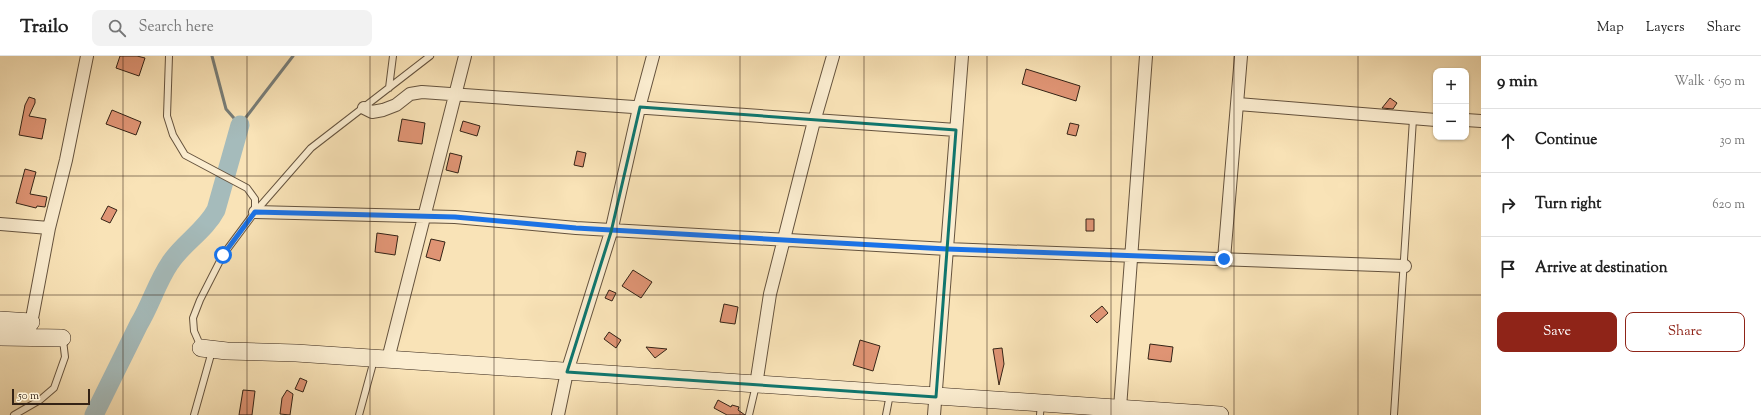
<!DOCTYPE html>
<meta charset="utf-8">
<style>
:root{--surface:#fff;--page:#f2f2f2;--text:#222;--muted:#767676;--line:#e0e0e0;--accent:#8f2418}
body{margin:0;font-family:"Sorts Mill Goudy",serif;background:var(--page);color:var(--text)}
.controls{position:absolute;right:12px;top:12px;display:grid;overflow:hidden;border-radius:8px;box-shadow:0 1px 3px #0004}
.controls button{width:36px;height:36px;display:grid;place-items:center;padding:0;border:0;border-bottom:1px solid var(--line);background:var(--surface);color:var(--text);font:20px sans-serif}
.scale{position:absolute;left:12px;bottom:10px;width:78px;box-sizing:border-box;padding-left:4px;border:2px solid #342316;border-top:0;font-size:11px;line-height:14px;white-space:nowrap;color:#342316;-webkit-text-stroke:3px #fbedd0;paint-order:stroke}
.stop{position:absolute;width:12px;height:12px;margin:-9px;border:3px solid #1a73e8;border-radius:50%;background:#fff}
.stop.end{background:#1a73e8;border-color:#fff;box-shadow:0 1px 4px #0008}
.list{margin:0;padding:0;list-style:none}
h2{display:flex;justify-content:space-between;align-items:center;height:52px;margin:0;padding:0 16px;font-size:17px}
h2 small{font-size:13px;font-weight:400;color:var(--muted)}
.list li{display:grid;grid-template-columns:26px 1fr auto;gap:12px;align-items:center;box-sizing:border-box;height:64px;padding:0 16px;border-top:1px solid var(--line)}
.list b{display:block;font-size:15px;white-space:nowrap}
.list em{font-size:13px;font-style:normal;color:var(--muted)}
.actions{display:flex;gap:8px;padding:12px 16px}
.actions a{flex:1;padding:9px 0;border:1px solid var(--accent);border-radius:8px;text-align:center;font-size:14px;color:var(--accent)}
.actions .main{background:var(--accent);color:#fff}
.icon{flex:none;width:22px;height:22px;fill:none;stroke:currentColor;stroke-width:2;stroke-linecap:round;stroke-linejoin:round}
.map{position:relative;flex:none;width:1481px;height:359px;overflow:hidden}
header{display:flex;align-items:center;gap:24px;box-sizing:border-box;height:56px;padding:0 20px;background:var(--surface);border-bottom:1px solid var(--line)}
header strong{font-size:19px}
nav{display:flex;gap:22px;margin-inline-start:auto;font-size:14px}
.search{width:280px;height:36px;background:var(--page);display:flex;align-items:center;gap:10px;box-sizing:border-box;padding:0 14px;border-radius:8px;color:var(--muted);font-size:15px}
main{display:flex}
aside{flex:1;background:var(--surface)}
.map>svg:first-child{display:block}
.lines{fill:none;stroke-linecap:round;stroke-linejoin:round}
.stream{stroke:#787e79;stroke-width:3}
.river{stroke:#a5bbbb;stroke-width:19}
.building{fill:#df9474;stroke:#342316}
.lane-casing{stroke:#65533e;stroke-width:8}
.street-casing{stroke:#65533e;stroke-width:14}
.secondary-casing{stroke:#342316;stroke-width:18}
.lane{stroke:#fbedd0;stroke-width:6}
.street{stroke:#fbedd0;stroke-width:12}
.secondary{stroke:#fbedd0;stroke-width:17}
.route{stroke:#1a73e8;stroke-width:5}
.marked{fill:none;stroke:#0f766e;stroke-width:3;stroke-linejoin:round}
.grid{fill:none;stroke:#342316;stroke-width:1;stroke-opacity:0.55}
</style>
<header>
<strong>Trailo</strong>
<div class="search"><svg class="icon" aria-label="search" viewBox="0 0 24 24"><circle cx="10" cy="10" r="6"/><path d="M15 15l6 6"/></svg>Search here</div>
<nav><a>Map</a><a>Layers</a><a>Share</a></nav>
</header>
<main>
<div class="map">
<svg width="1481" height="359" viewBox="0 0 1481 359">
<rect width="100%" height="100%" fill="#f9e3b7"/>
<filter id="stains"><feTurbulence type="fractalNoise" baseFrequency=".005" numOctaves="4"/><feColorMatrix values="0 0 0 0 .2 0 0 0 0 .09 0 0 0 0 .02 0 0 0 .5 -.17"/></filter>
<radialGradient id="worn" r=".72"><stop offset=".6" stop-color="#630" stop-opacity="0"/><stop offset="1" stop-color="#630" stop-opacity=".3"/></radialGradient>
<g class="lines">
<path class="stream" d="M212 0 226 53 240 69 293 0"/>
<path class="river" d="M94 359 139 268C151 248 157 226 170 207 183 187 205 175 216 154L240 69"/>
</g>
<path class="building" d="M120 0H137L145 2 139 20 116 12Z
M1026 13 1080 30 1076 45 1022 28Z
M29 41 35 43V47L29 60 46 63 42 83 19 79 25 49Z
M1390 42 1397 47 1393 53 1382 52Z
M112 54 141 66 136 79 106 68Z
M402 63 425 67 422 88 398 85Z
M463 65 480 70 477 80 460 75Z
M1070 67 1079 69 1076 80 1067 78Z
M577 95 586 97 583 111 574 109Z
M450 97 462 100 458 117 446 114Z
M25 113 36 116 30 138 47 141 45 151 37 150 36 152 16 147Z
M108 150 117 154 110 167 101 163Z
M1086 163H1094V175H1086Z
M377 177 398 180 395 199 375 196Z
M431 183 445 186 440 205 426 201Z
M633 214 652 226 641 242 622 230Z
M609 234 616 237 612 245 605 242Z
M724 248 738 251 735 268 720 266Z
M1102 250 1108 257 1097 267 1090 260Z
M609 276 621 284 616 292 604 283Z
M860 284 880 290 873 315 853 309Z
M1150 288 1173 291 1171 306 1148 303Z
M646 291 667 293 655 302Z
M1002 292 1004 308 999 329 993 293Z
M300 322 307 325 303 336 295 333Z
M243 334 255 335 252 359H239Z
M287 334 293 338 290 359 280 358 282 342Z
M718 344 731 351 732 349 739 351 738 354 745 359H727L714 352Z"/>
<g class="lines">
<g class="lane-casing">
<path id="lane" d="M169 0 167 60 173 79 185 99 247 132 255 143V156
M389 32 393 0
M201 291 194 275 193 262 200 244 223 199 255 156 311 92 430 0
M14 359 40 344 54 332 65 301 63 284
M194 359 212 295
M359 359 374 304
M749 359 756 329
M886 359 890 338
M1040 359 1041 347
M1394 359 1413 63"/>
</g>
<g class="street-casing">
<path id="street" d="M1238 48 1436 64
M364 52 372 56 383 54 396 49 410 38 422 36 956 74
M1466 64 1481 65
M255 156 455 161 576 172 947 193 1405 210
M0 168 49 172
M1224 203 1241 0
M30 273 49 172 66 104 87 0
M388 303 465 0
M756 329 770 238 813 69 833 0
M1120 352 1146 0
M558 359 567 316 611 176 639 52 653 0
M934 359 962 0"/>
</g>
<g class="secondary-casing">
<path id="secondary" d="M0 264 31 266
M0 281 62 282
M201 292 227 295 296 297 1220 359"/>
</g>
<use href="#lane" class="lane"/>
<use href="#street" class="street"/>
<use href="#secondary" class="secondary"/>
</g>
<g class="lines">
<path class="route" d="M223 199 255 156 455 161 576 172 784 184 947 193 1224 203"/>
</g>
<path class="marked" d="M640 51 956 74 936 341 567 316 611 176Z"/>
<path class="grid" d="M123 0V359M247 0V359M370 0V359M494 0V359M617 0V359M740 0V359M864 0V359M987 0V359M1111 0V359M1234 0V359M1358 0V359M0 120H1481M0 239H1481"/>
<rect width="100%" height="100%" filter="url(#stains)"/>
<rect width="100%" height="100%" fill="url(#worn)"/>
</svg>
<div class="controls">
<button>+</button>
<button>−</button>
</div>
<div class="scale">50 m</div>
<div class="stop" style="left:223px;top:199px"></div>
<div class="stop end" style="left:1224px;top:203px"></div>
</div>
<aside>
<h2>9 min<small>Walk · 650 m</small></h2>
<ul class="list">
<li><svg class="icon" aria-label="ahead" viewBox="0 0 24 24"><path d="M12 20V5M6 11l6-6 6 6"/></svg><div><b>Continue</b></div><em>30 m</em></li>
<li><svg class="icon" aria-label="right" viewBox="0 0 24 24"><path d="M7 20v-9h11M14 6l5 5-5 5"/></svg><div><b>Turn right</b></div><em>620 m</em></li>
<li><svg class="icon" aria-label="arrive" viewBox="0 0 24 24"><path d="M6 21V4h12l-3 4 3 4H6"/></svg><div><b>Arrive at destination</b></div></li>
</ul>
<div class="actions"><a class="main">Save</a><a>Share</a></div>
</aside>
</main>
